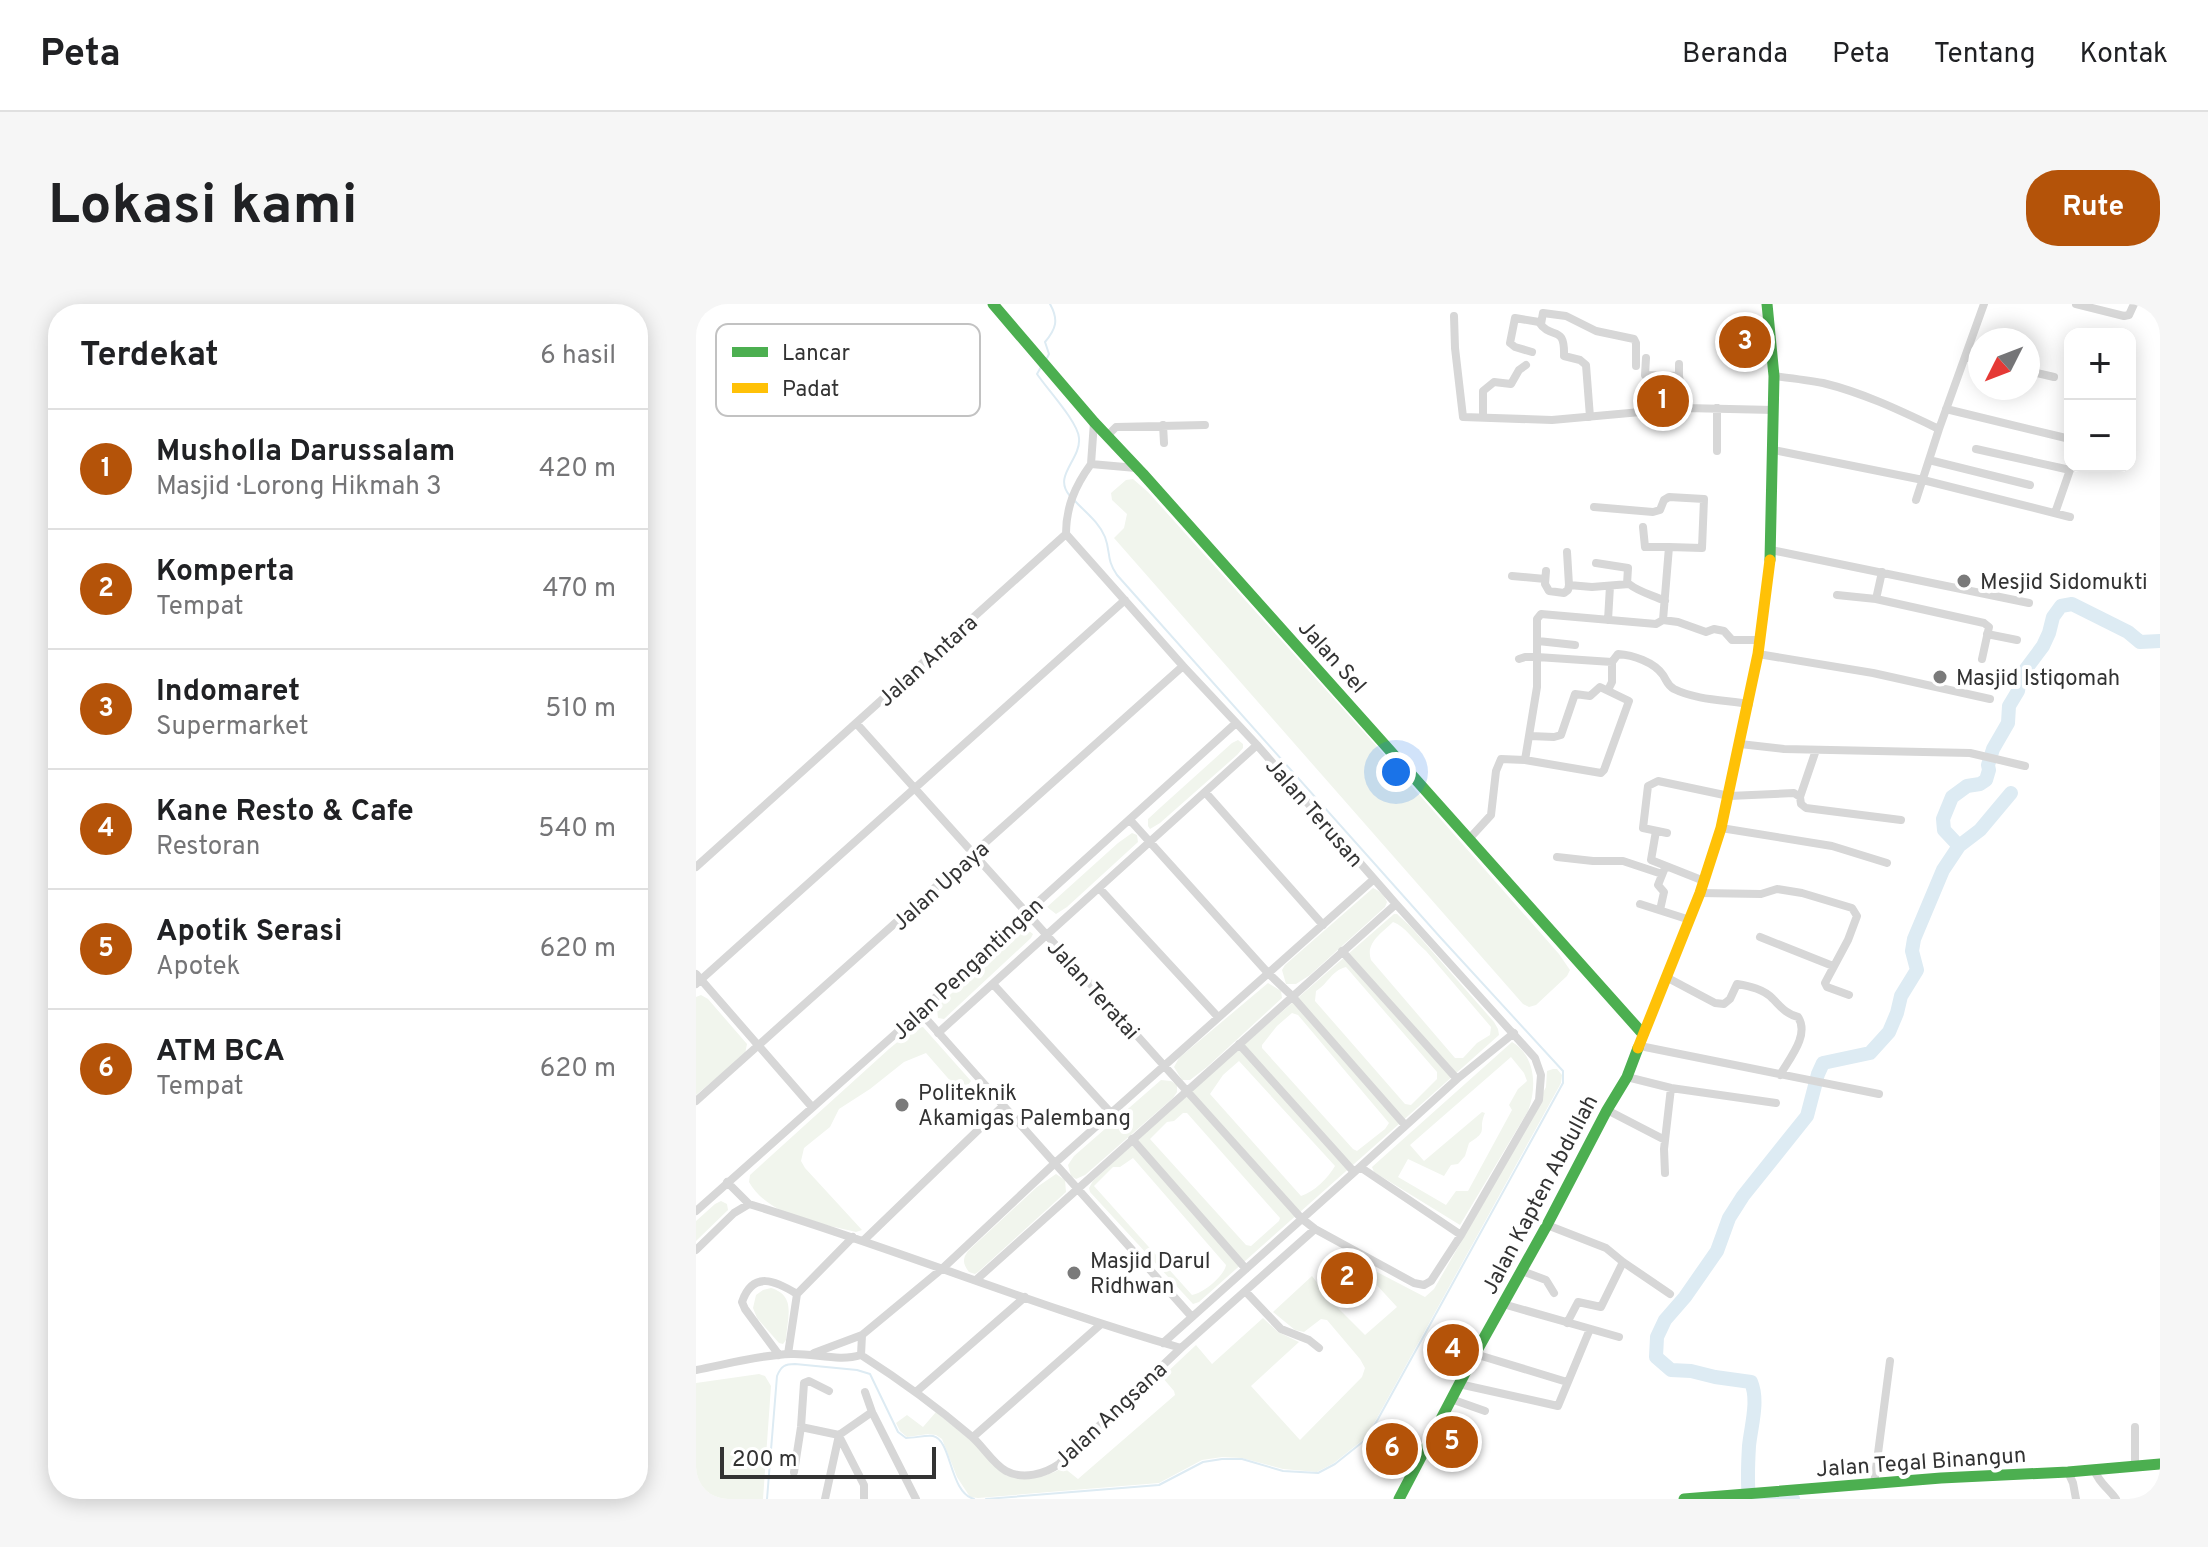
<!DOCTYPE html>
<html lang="id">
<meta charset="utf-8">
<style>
:root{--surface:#fff;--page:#f6f6f6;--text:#202124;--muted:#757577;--line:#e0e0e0;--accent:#b45309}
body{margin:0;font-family:Overpass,sans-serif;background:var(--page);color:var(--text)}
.controls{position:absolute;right:24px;top:24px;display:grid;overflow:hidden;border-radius:16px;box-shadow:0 4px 20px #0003}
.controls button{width:72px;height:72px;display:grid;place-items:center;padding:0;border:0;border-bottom:2px solid var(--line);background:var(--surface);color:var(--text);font:40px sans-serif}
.compass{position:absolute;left:1272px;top:24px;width:72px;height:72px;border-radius:50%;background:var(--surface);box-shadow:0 4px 20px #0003;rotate:228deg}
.scale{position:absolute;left:24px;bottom:20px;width:216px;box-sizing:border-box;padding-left:8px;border:4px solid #333;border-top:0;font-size:22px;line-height:28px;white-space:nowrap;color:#333;-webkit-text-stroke:6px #fff;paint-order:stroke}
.you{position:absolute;left:700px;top:468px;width:28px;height:28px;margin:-20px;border:6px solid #fff;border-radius:50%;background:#1a73e8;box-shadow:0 0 0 12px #1a73e833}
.badge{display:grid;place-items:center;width:52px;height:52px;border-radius:50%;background:var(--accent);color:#fff;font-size:26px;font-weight:700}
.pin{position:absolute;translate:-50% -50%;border:4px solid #fff;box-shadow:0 2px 8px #0006}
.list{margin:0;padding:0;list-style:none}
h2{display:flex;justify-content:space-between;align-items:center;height:104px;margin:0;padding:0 32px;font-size:34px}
h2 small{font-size:26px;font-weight:400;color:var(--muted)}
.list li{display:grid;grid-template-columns:52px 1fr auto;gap:24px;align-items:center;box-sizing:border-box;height:120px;padding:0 32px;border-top:2px solid var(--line)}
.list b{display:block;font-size:30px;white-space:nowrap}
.list p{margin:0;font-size:26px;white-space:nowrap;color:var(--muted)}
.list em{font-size:26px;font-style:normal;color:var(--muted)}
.map{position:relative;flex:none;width:1464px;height:1195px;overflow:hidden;border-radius:32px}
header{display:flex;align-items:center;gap:48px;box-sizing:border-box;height:112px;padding:0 40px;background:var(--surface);border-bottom:2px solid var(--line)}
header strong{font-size:38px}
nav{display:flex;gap:44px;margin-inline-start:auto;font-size:28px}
.intro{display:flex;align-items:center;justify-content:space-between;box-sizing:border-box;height:192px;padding:0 48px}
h1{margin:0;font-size:56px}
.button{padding:20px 36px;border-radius:32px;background:var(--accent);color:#fff;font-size:28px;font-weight:700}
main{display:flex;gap:48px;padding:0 48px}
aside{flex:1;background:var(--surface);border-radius:32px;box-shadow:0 4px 20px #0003}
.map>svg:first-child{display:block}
.green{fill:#f1f5ed;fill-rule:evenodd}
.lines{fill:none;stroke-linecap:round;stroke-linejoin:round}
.stream{stroke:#ddebf3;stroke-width:2}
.river{stroke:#ddebf3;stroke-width:14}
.street{stroke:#d7d7d7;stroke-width:8}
.fast{stroke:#4caf50;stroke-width:11}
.slow{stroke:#ffc107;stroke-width:11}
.poi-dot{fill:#7a7a7a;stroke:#fff;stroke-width:3}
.labels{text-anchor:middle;stroke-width:8;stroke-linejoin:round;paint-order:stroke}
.poi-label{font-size:22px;fill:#333;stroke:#fff;text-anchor:start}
.street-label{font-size:22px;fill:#333;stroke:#fff}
.key{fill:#fff;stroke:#c2c2c2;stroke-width:2}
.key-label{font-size:22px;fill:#333}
</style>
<header>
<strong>Peta</strong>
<nav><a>Beranda</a><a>Peta</a><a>Tentang</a><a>Kontak</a></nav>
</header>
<div class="intro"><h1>Lokasi kami</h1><a class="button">Rute</a></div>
<main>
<aside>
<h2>Terdekat<small>6 hasil</small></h2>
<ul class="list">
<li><span class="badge">1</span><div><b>Musholla Darussalam</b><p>Masjid · Lorong Hikmah 3</p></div><em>420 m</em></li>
<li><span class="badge">2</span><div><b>Komperta</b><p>Tempat</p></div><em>470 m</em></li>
<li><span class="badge">3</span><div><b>Indomaret</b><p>Supermarket</p></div><em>510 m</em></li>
<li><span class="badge">4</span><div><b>Kane Resto &amp; Cafe</b><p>Restoran</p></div><em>540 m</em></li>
<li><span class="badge">5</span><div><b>Apotik Serasi</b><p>Apotek</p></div><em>620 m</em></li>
<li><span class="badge">6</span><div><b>ATM BCA</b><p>Tempat</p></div><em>620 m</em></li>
</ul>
</aside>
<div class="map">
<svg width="1464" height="1195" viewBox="0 0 1464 1195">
<rect width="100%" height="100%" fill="#fff"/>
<path class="green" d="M437 175 452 188 684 446 863 650 874 666 871 672 840 701 833 703 827 700 418 234 428 224 431 210 416 196 415 189 430 176Z
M542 436 547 440V444L541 451 464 519 454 525 452 522V515L465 503 536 439Z
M436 529 441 531 442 538 371 603 360 610 351 603 422 539Z
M677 584C684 587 688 591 691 598L689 603 614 671 600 680H590L586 666 589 661Z
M698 610H701L714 622 798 718 802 725 803 731 503 998 497 1000 394 888 393 884 397 877 486 795ZM697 618C709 622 719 638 730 647L795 723 794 731 781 739 767 754H759L675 656C669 639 686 629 697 618ZM650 663 741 768V775L715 801 709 800 619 697 620 687C631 681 636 666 650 663ZM596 709 602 711 693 819 689 825 661 847 657 845 566 744V741L581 722ZM543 757 639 862C632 874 618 888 605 892L514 790 527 771ZM487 809H491L584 914 583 917 555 942 550 941 454 835 471 818 478 817ZM437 854 530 961C528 972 508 989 496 991L398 882 417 863H424Z
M329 624 337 630 335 634 248 715 242 714 241 705 247 697Z
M572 679 585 687 586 694 511 763 494 776H486L478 763 483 754Z
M5 691 12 695 51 740 49 750 0 791V693Z
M227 723 275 777 269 785 264 788 230 749 208 758 174 785 143 805 134 823 108 844 105 857 109 864 166 926 160 928C123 919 73 913 53 878L54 871 193 745 217 725Z
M816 738C840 752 841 784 832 807L764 921 678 868 676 863ZM815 753 828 769 831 777 822 785 813 801 816 806 772 887H760L750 901 702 873 712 855 748 872 755 861 762 860 769 852 773 839C794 826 781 827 789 809L786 808 728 857 714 841Z
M857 765H861L866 771 865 779 681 1114 668 1135 638 1159 621 1168 587 1165 546 1154 526 1153 506 1156 463 1179 282 1194 274 1193 261 1173 246 1135 240 1131 232 1130 211 1133 204 1127 200 1119 211 1111 227 1123 240 1108 285 1145 311 1172C330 1173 351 1175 367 1163L382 1175 479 1091 478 1087 466 1073 500 1041 516 1060 567 1014 582 1028 603 1038 555 1082 604 1136 666 1073 669 1064 664 1055 631 1016 625 1015 608 1028 599 1026 577 1008 616 972 634 996 669 1031 701 1003 677 977 681 968 729 993 738 985 806 867 850 783 851 767Z
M465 776 475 777 481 781V788L477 794 389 871 380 875 375 872 372 861 378 852Z
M360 870 369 876 370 888 282 968 279 970 273 968C267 960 266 955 272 947L341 883Z
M25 897 31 900 32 906 0 937V917L19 900Z
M75 984C101 992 91 1014 90 1036L87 1040 83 1039 61 1014 57 1004 60 991 67 986Z
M63 1070 69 1072 75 1082 67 1195H0V1079Z"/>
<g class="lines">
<path class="stream" d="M351 54 353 50 349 38C360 25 363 16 354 0
M345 63 341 70C351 85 382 118 383 134 385 156 356 172 374 192
M71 1195 81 1072C85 1062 89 1060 99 1060L161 1066 174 1070 202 1128 210 1134C219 1134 229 1131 237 1132 256 1136 253 1188 278 1195
M290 1195 463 1181 507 1158 526 1155H546L587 1167 622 1169 639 1160 669 1136 682 1115 867 779V767L744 633 421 271C410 255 415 249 409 233 403 218 389 208 379 197"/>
<path class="river" d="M1263 542 1248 526 1247 515 1256 493 1271 482 1284 480 1290 476 1293 466 1292 461 1297 445 1312 419 1313 402 1322 387 1324 373 1347 342 1353 329 1357 313 1365 302 1376 300 1432 328 1444 338 1464 337
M1097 1195 1086 1191 1053 1194C1051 1177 1052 1159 1053 1142 1055 1122 1063 1097 1055 1078L1019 1073 995 1067 975 1066 960 1053 961 1033 969 1016 989 993 1021 947 1033 914 1047 892 1111 812 1122 770 1127 759 1174 749 1193 728 1201 709 1205 692 1221 666 1216 647 1218 635 1247 566 1263 542 1284 526 1315 489"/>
<path class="street" d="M1380 0 1428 12 1433 11 1438 0
M758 12 759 44 767 113 856 116 989 104 1078 106
M845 20 847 9 870 12 900 27 938 35 940 39V62
M836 48 819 43 814 39 819 14 843 18C855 37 869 19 868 52L884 56 890 61 894 113
M1270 53 1284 56
M950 54 949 71 983 72
M983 60V72L989 104
M1332 67 1358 73
M1078 72C1094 74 1111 76 1127 79 1168 89 1205 107 1243 125
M1250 105 1374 135
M787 113V87L798 78 815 80 823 66 830 61
M467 121 468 139
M411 132 420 123 509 121
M1280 145 1374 166
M1078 146 1227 176 1374 213
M1021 147V104
M1233 156 1334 181
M395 160 398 118
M1220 196 1243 125 1288 0
M898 203 957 208 964 206 968 196 973 193 1008 195 1006 244 973 243
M1359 209 1375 163
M947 223 949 243H973L967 316
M1075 246 1333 299
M871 248 873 281 896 283 933 280C943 288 956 291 969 297
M900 259 932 264 931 280
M850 267 849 280 853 287 868 289 872 286 873 281
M816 272 849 275
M1141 291 1180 295 1288 319 1293 323 1286 355
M1180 295 1186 268
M912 316 914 282
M1291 330 1321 336
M842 337 879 341
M1062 350 1177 369 1294 395
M823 355 829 353H841L916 358 922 350C937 351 958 358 967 371 971 377 971 381 978 385 1000 396 1029 396 1053 400
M912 386 916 378V358
M160 419 605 914 619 925 718 979 728 981 735 977 765 931 843 796 845 771 839 754 700 600 561 441 487 362 370 230
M1044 440 1088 445 1274 449 1329 462
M829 456 841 383V315L845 310 960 320 967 316 982 318 1010 328 1018 325 1028 327 1036 336H1064
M509 488 627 621
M1104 493 1120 446
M434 516 572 669 595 691 709 821
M1025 524 1136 542 1191 559
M960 527 955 556 1008 577
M971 529 947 524 952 482 962 477 1033 492 1098 489 1104 493 1105 500 1110 504 1205 516
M773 535 795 511 800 467 805 455 829 456 905 469 908 466 933 397 904 383 894 392 879 390 865 431 858 433 834 432
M861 553 897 557H927L966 570
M0 563 370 230C370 203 379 182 395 160L440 164
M403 584 522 713
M1004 589 1065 590 1081 585 1106 589 1156 604 1161 612 1152 636 1129 679 1131 683 1153 691
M944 600 994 616
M964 606 968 588 962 581 968 566
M1064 633 1137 662
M646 647 761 775
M0 670 116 803
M970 673 1019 699 1028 700 1034 695 1041 680C1053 682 1068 685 1077 695 1085 703 1090 710 1102 713 1114 731 1093 755 1084 771
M0 680 429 296
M297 680 415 809
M224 708 496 1013
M242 729 561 441
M543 740 658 868
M944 742 1183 790
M931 773 975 784 1080 799
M0 797 487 362
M911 806 969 836
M436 835 550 965
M664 863 761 775 818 729
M969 869 968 845 975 784
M31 878 53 900
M0 907 224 708 330 609 540 419
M851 921 910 944 927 958 974 990
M168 936 306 803
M0 946 38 909 53 900C198 944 339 1002 485 1044
M826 967 850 976 858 989
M280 976 700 600
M550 988 585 1025 613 1036 623 1044
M101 990 157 933
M807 1000 923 1033
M871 1019 882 998 905 1003 927 958
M467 1039 664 863 765 931
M118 1049 166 1031
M779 1050 871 1078
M83 1051 49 1005 46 998C57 966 80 977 101 990L92 1050
M165 1051 166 1031 247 964 359 859 678 575
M0 1066C31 1060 64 1051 95 1050 118 1049 143 1058 165 1051 204 1076 240 1102 275 1132 287 1142 297 1160 310 1167 327 1176 349 1170 363 1160L485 1044 619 925
M763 1080 862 1102 894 1025
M221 1087 329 993
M169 1088 176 1108 220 1195
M755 1095 789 1107
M105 1123 143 1131
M143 1132 168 1181V1195
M277 1133 404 1021
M1439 1162V1123
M1398 1165C1402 1178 1412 1184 1420 1195
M98 1168 105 1123 108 1079 113 1077 133 1087
M1372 1168 1377 1179 1380 1195
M1178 1180 1194 1057
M129 1195 143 1131 176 1108"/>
<path class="fast" d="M297 0 398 118 447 170 947 730
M1071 0 1078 72 1074 256
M703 1195 779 1050 851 921 911 806 931 773 942 744
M988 1195 1245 1174 1372 1168 1464 1160"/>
<path class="slow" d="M942 744 1004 589 1025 524 1062 350 1074 256"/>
</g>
<g class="poi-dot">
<circle cx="1268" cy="277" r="8"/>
<circle cx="1244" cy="373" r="8"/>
<circle cx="206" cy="801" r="8"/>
<circle cx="378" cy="969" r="8"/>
</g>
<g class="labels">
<g class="poi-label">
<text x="1284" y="285">Mesjid Sidomukti</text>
<text x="1260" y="381">Masjid Istiqomah</text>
<text x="222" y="796">Politeknik<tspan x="222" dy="25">Akamigas Palembang</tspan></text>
<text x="394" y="964">Masjid Darul<tspan x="394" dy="25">Ridhwan</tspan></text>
</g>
<g class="street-label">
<text transform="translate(637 352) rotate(48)" y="8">Jalan Sel</text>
<text transform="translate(231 356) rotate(-42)" y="8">Jalan Antara</text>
<text transform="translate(619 508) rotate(49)" y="8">Jalan Terusan</text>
<text transform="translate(244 581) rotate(-42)" y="8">Jalan Upaya</text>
<text transform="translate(271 664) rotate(-43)" y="8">Jalan Pengantingan</text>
<text transform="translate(398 685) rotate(48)" y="8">Jalan Teratai</text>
<text transform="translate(843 890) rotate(-62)" y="8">Jalan Kapten Abdullah</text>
<text transform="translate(414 1110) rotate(-43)" y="8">Jalan Angsana</text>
<text transform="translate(1225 1157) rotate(-4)" y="8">Jalan Tegal Binangun</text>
</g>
</g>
<rect x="20" y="20" width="264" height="92" rx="12" class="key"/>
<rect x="36" y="43" width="36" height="10" fill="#4caf50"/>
<rect x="36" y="79" width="36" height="10" fill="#ffc107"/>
<g class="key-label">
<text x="86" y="56">Lancar</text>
<text x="86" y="92">Padat</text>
</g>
</svg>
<div class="controls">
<button>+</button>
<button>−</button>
</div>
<svg class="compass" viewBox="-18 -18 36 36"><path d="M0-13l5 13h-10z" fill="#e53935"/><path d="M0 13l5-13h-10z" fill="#757577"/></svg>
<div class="scale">200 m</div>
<div class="you"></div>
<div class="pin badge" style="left:967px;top:97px">1</div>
<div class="pin badge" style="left:651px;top:974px">2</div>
<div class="pin badge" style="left:1049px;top:38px">3</div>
<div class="pin badge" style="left:757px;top:1046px">4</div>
<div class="pin badge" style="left:756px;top:1138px">5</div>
<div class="pin badge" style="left:696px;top:1145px">6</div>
</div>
</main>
